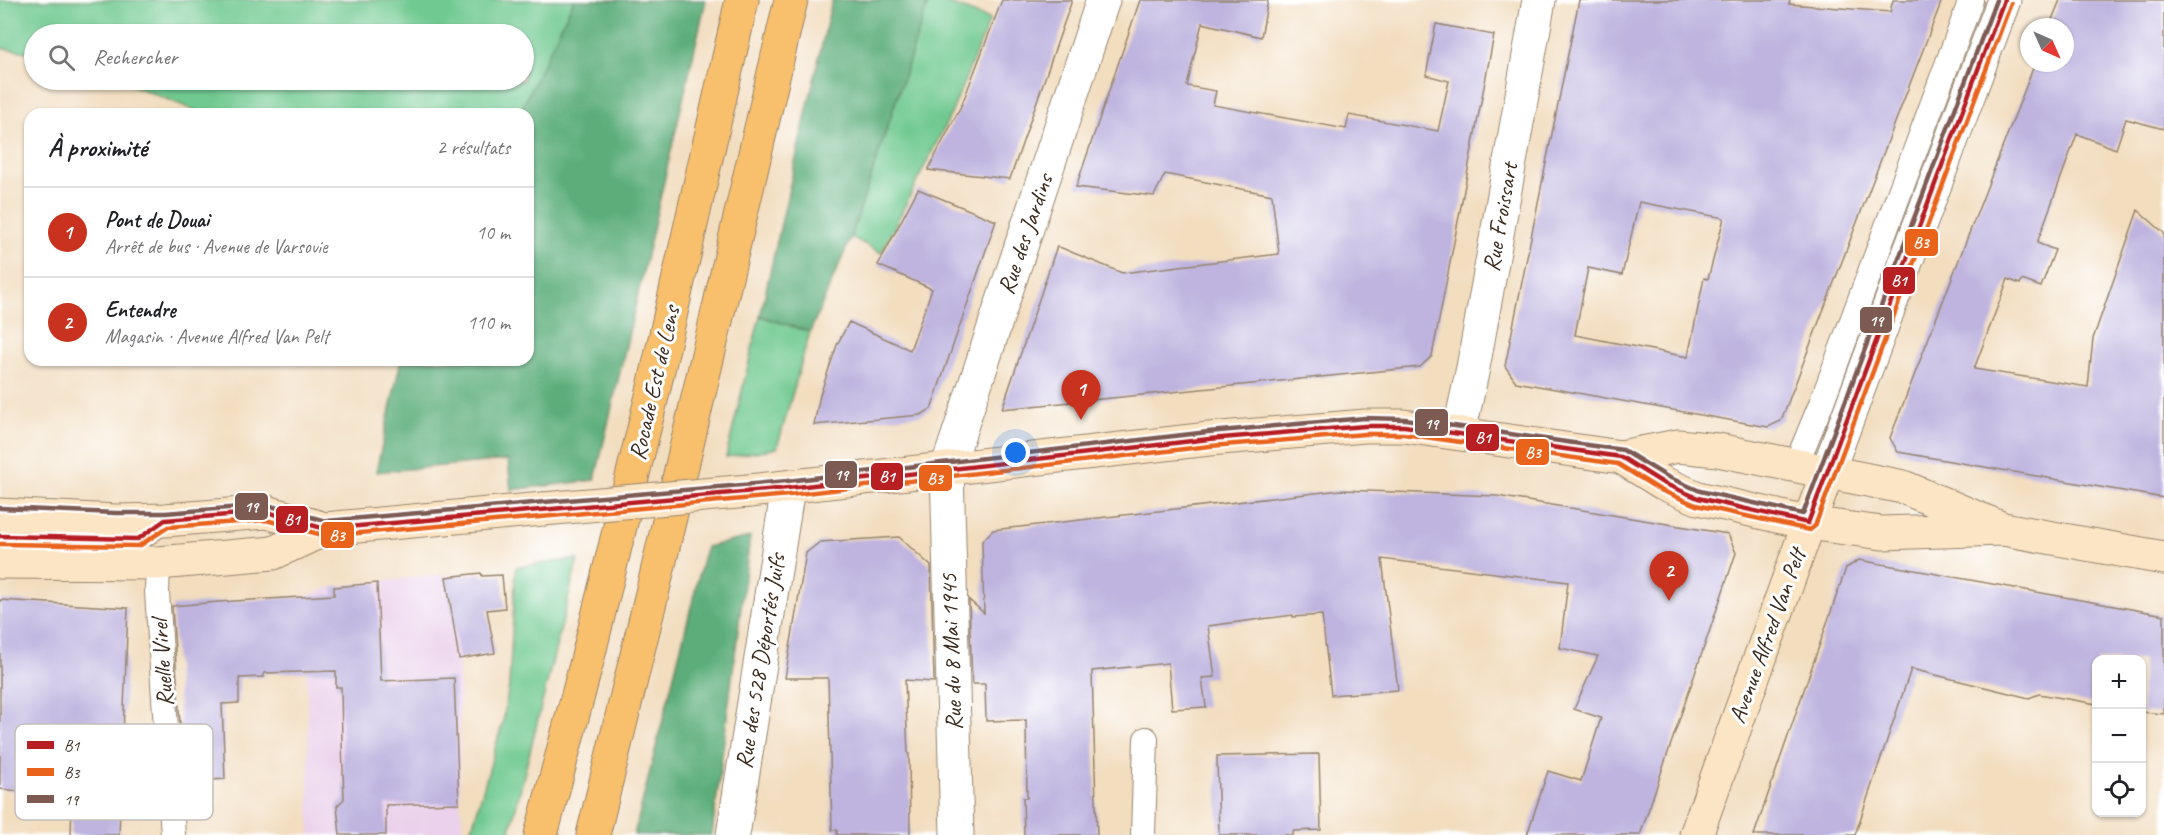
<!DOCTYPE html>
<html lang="fr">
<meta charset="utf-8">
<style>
:root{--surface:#fff;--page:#f2f2f2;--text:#202124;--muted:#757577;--line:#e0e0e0;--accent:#c8321e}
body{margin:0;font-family:Caveat,sans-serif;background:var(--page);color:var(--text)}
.controls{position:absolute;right:18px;bottom:18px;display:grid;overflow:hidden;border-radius:12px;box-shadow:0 2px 4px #0004}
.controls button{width:54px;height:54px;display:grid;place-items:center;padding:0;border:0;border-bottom:2px solid var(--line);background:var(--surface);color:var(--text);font:30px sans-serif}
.compass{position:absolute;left:2020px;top:18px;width:54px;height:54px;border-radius:50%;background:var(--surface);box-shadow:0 2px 4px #0004;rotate:135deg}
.you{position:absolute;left:1016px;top:453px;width:21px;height:21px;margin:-15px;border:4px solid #fff;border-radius:50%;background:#1a73e8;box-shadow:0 0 0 9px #1a73e833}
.badge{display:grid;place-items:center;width:39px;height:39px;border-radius:50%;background:var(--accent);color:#fff;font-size:20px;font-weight:700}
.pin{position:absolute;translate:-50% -50px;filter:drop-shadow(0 2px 3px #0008)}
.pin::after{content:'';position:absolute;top:32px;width:21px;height:18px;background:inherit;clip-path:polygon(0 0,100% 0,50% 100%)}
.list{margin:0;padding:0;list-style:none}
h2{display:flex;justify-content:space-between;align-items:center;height:78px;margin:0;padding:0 24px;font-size:26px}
h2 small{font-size:20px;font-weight:400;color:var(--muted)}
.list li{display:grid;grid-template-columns:39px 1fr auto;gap:18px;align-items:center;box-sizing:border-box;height:90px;padding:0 24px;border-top:2px solid var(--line)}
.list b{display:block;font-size:22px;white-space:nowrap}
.list p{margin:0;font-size:20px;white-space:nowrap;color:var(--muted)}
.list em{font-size:20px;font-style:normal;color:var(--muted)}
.icon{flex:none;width:33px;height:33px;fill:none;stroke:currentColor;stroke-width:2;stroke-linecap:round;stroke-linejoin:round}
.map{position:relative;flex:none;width:2164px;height:835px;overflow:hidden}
.search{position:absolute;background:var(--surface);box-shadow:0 2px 4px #0004;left:24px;top:24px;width:510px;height:66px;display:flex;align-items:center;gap:15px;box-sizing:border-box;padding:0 21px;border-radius:33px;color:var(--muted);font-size:22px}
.panel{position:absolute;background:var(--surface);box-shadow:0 2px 4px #0004;left:24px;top:108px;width:510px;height:258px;border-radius:18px}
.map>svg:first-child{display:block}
.built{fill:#ebd1eb}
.green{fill:#70c990;stroke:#567a57;stroke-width:1.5}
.forest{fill:#5cad7a;stroke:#4c6c4c;stroke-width:1.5}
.building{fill:#beb4df;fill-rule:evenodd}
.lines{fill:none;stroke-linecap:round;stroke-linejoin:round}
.service-casing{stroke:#96846e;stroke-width:26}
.minor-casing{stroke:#96846e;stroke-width:35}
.tertiary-casing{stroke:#96846e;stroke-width:35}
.secondary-casing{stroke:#96846e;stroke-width:35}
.motorway-casing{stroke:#96846e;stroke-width:35}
.service{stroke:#fff;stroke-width:24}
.minor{stroke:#fff;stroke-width:33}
.tertiary{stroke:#fff;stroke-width:33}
.secondary{stroke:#fce5c4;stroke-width:33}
.motorway{stroke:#f8bf6c;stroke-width:33}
.secondary-bridge-casing{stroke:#96846e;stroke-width:35;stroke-linecap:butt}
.secondary-bridge{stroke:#fce5c4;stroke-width:33}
.bus-1-casing{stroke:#fff;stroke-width:9}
.bus-2-casing{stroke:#fff;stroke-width:9}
.bus-3-casing{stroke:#fff;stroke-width:9}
.bus-1{stroke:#b71f22;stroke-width:4.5}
.bus-2{stroke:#e9631b;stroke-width:4.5}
.bus-3{stroke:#7d5a52;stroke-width:4.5}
.labels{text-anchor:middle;stroke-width:6;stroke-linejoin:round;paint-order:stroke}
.street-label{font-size:24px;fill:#3b2a1e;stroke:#fff}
.key{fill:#fff;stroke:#c4bfbc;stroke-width:1.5}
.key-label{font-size:16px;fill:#3b2a1e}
.line-badge{stroke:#fff;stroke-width:2}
.badge-label{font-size:16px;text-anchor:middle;font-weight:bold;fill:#fff}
</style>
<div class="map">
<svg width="2164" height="835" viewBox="0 0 2164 835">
<rect width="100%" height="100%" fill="#fff"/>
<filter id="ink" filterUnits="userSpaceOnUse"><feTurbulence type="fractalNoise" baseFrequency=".0167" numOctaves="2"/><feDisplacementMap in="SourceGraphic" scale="12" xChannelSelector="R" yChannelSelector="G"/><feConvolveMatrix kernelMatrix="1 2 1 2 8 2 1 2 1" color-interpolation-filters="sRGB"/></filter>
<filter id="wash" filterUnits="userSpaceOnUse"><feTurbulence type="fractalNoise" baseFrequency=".008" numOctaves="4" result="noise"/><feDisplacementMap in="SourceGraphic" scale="24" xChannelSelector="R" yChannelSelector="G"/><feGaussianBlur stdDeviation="1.35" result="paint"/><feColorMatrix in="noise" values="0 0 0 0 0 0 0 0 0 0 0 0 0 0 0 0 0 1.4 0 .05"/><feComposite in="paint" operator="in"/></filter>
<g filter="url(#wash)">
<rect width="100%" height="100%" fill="#f2ddbf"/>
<path class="built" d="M446 574 459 659 460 803 464 835H310L305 597 332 587Z"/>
<path class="green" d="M0 0H574L519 114H204L119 80H524V34H34V53L0 48Z
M929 0H939L990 19 951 114 881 253 851 237Z
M760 316 810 332 777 448 726 457Z
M578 559 509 835H470L503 721 509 685 516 567Z"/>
<path class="forest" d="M574 0H706L595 480 511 490 508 460 376 472 401 360H528V114H519Z
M832 0H929L851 237 810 332 760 316Z
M750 537 712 835H634L706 547Z"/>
<g id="blocks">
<path class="building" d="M1002 0H1072L1010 179 928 170 962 104Z
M1140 0H1268L1261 37 1202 23 1187 86 1216 91 1213 105 1346 129 1349 115 1438 131 1449 81 1426 75 1436 24 1494 35 1432 356 1420 367 1002 409 1057 246 1122 273 1279 254 1272 195 1165 174 1154 196 1076 187Z
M1579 0H1790L1789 4 1890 12 1893 0H1942L1781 421 1768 427 1516 382 1505 366ZM1639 202 1724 218 1708 279 1704 278 1688 357 1575 335 1588 268 1622 275Z
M2060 0H2164V129L2126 119 2116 149 2077 134 2037 243 2055 250 2041 287 2022 280 2020 284 2008 279 1974 369 2088 387 2093 339 2138 210 2164 233V498L1898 452 1890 438 2035 63H2065V27H2049Z
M918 189 996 221 931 409 921 415 814 425 820 395 837 345 849 322 910 350 932 289 878 265Z
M1341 490 1497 496 1728 534 1736 553 1640 835H1527L1548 771 1581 781 1601 718 1574 709 1598 656 1560 648 1568 582 1382 559 1398 690 1331 695 1322 615 1293 617V615L1208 626 1215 677 1202 678 1206 707 1172 709 1168 663 1092 671 1097 835H1024L1023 798H1027L1026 720 986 721 985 684H972L969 600 984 613 982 541 993 530Z
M899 537 931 566 934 682 905 680 908 754H909L910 835H837V830H832L828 678H785L806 553 820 542Z
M1859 560 2164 615V714L2142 712V660H2097V704L2039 694 2029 698 1911 669 1855 835H1754L1846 568Z
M481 573 482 576 502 575 505 608 487 610 495 653 459 659 446 577Z
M377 583 381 681 454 678 459 803 386 805V835H340L337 806 344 799 342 742 341 687H336V671L264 673V677L239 678V703L222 704 225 779 184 782 172 606 218 602 334 595V587Z
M0 600 128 608 119 835H71L72 797 0 789Z
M1319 754 1321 830 1293 831V835H1219L1217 756Z"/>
</g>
</g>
<g filter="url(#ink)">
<use href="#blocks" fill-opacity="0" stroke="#96846e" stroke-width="1.5"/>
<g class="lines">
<g class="service-casing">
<path id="service" d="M1795 467 1821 404 1971 0
M0 536 138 539 165 520
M158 563 157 592 173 835
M1143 835 1146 739"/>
</g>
<g class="minor-casing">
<path id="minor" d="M1459 433 1473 368 1539 0
M947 469 1103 0
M733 835 788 488"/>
</g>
<g class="tertiary-casing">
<path id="tertiary" d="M947 469 957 835
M1827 473 2004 0"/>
</g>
<g class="secondary-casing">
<path id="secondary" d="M1621 457 1663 483 1698 498 1808 523 1882 533 2003 529 2164 558
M749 491 1209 439 1365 426H1404L1621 457 1678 446 1718 450 1903 487 2003 529
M0 515 116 521 165 520 267 512 325 529
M0 562 158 563 273 553 325 529 543 509
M1696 835 1827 473"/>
</g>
<g class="motorway-casing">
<path id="motorway" d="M541 835 587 661 652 396 742 0
M593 835 656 577 791 0"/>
</g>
<use href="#service" class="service"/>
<use href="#minor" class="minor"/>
<use href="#tertiary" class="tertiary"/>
<use href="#secondary" class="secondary"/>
<use href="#motorway" class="motorway"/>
<g class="secondary-bridge-casing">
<path id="secondary-bridge" d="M543 509 749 491"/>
</g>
<use href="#secondary-bridge" class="secondary-bridge"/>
<g class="bus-1-casing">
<path id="bus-1" d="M0 536 138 539 165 520 267 512 325 529 788 488 1209 439 1365 426H1404L1621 457 1663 483 1698 498 1808 523 2004 0"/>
</g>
<g class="bus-2-casing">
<path id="bus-2" d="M0 544 139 546 168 527 266 520 326 536 789 495 1210 446 1365 434H1403L1618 464 1660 490 1696 505 1810 530 1815 526 2011 3"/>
</g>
<g class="bus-3-casing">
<path id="bus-3" d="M0 508 116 513H165L267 505 326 521 787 481 1208 432 1365 418 1405 419 1623 450 1666 476 1700 491 1803 514 1996 0"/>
</g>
<use href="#bus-1" class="bus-1"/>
<use href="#bus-2" class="bus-2"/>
<use href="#bus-3" class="bus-3"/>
</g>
</g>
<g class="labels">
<g class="street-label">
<text transform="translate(1500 217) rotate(-80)" y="8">Rue Froissart</text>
<text transform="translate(1025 234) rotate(-71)" y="8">Rue des Jardins</text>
<text transform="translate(654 383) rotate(-77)" y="8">Rocade Est de Lens</text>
<text transform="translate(1767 636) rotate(-70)" y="8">Avenue Alfred Van Pelt</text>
<text transform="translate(951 652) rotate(-92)" y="8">Rue du 8 Mai 1945</text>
<text transform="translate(760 661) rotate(-81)" y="8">Rue des 528 Déportés Juifs</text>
<text transform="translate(162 663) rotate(-94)" y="8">Ruelle Virel</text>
</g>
</g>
<rect x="15" y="724" width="198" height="96" rx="9" class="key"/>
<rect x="27" y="741" width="27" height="8" fill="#b71f22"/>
<rect x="27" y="768" width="27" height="8" fill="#e9631b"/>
<rect x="27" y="795" width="27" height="8" fill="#7d5a52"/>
<g class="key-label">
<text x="64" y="751">B1</text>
<text x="64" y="778">B3</text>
<text x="64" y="805">19</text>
</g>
<g class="line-badge">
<rect x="1904" y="228" width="35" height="29" rx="6" fill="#e9631b"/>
<rect x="1882" y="266" width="34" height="29" rx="6" fill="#b71f22"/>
<rect x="1859" y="306" width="34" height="28" rx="6" fill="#7d5a52"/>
<rect x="1414" y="408" width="35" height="29" rx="6" fill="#7d5a52"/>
<rect x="1465" y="423" width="35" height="29" rx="6" fill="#b71f22"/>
<rect x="1515" y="438" width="35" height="28" rx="6" fill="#e9631b"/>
<rect x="824" y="460" width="34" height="29" rx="6" fill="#7d5a52"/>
<rect x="870" y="462" width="34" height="29" rx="6" fill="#b71f22"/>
<rect x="918" y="464" width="35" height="28" rx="6" fill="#e9631b"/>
<rect x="234" y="492" width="35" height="29" rx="6" fill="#7d5a52"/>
<rect x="275" y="505" width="34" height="29" rx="6" fill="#b71f22"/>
<rect x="320" y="521" width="35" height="28" rx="6" fill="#e9631b"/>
</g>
<g class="badge-label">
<text x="1921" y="248">B3</text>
<text x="1899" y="286">B1</text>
<text x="1876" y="326">19</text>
<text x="1431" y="429">19</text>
<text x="1483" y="443">B1</text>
<text x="1533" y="458">B3</text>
<text x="841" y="480">19</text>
<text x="887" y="482">B1</text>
<text x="935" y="484">B3</text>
<text x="251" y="512">19</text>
<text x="292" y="525">B1</text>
<text x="337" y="541">B3</text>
</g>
</svg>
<div class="controls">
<button>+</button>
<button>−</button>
<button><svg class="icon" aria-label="locate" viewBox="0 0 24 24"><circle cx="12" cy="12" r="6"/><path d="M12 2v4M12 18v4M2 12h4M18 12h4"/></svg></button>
</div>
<svg class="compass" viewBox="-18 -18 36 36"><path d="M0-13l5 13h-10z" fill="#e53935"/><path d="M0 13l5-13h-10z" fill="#757577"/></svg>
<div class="you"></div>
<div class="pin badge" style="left:1081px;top:420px">1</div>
<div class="pin badge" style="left:1669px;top:601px">2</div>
<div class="search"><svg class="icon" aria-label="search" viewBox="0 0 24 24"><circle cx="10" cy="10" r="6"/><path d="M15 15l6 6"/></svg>Rechercher</div>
<section class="panel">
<h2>À proximité<small>2 résultats</small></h2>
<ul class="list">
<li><span class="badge">1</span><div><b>Pont de Douai</b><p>Arrêt de bus · Avenue de Varsovie</p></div><em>10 m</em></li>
<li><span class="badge">2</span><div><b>Entendre</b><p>Magasin · Avenue Alfred Van Pelt</p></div><em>110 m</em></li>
</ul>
</section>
</div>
